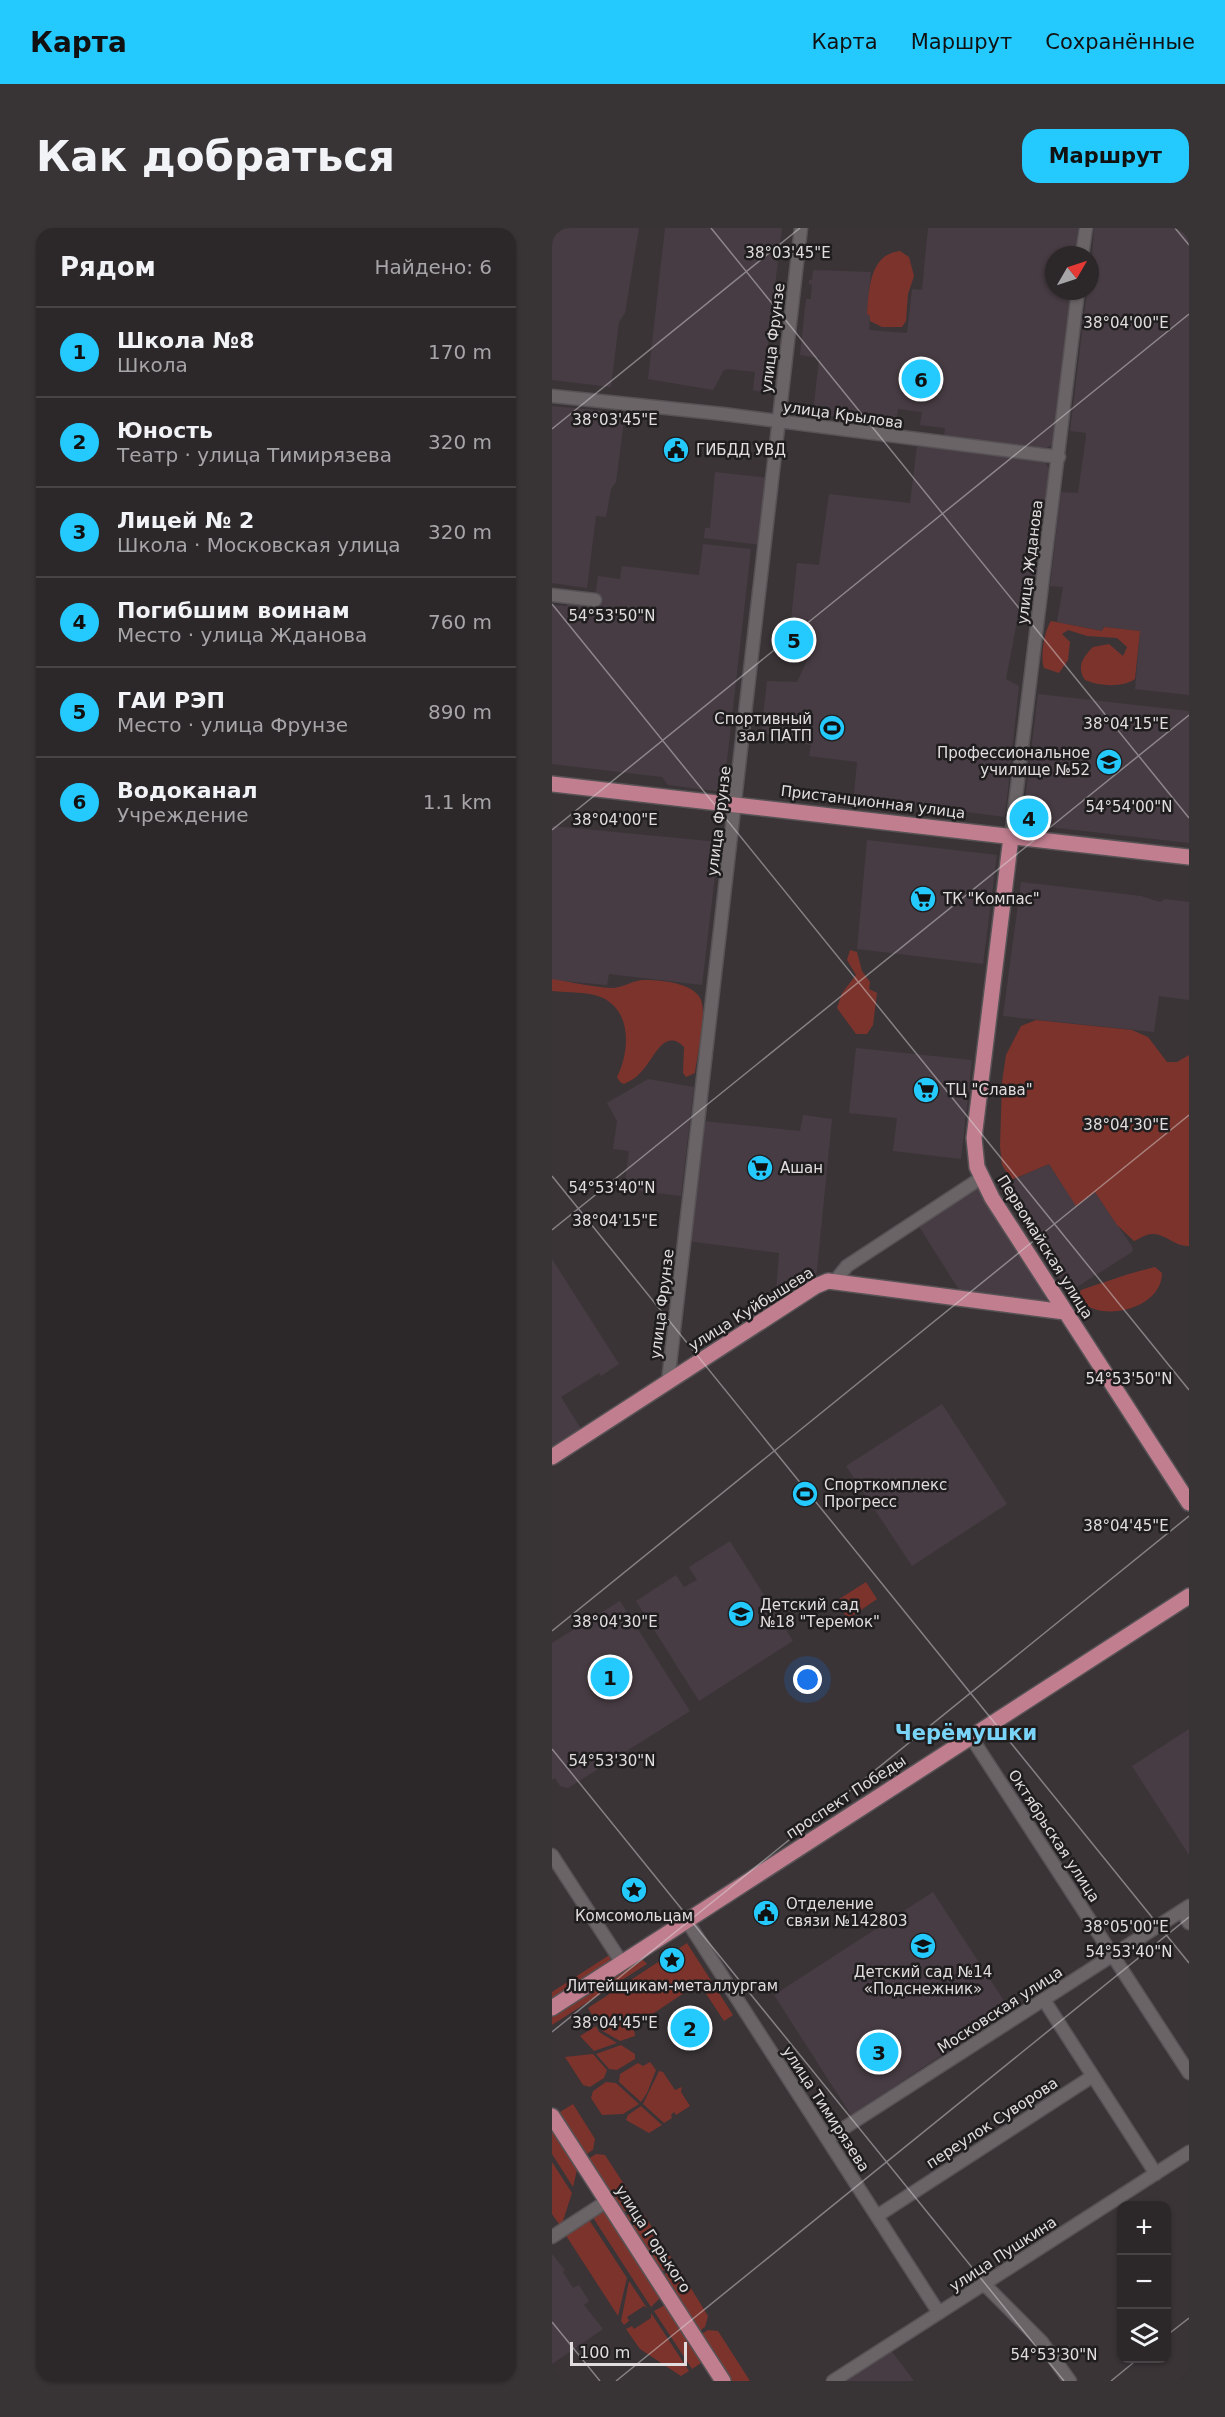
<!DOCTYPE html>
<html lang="ru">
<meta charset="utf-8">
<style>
:root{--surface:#2c2729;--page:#383335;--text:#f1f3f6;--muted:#a6a5a8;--line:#484446;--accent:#24c9fe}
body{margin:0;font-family:"DejaVu Sans",sans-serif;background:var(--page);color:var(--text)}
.controls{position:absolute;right:18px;bottom:18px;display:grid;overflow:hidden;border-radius:12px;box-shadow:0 2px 4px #0004}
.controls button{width:54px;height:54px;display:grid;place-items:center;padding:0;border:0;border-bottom:2px solid var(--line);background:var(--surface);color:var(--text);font:30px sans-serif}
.compass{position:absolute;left:493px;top:18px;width:54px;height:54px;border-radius:50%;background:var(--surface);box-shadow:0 2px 4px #0004;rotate:51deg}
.scale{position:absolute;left:18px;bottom:15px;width:117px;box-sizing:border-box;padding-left:6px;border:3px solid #e1dddf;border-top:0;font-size:16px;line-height:21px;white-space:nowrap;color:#e1dddf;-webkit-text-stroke:4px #1f1d1e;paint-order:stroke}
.you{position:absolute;left:256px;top:1452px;width:21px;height:21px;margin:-15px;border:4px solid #fff;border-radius:50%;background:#1a73e8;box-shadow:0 0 0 9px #1a73e833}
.badge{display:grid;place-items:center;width:39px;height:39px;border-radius:50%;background:var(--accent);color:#111;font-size:20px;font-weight:700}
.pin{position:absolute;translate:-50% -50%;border:3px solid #fff;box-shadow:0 2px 6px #0006}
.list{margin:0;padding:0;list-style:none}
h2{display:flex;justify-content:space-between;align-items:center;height:78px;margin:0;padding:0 24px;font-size:26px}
h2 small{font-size:20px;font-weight:400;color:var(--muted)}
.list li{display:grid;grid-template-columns:39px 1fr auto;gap:18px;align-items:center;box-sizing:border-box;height:90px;padding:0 24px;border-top:2px solid var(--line)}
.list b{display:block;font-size:22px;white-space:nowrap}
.list p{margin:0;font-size:20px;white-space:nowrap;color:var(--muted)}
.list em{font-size:20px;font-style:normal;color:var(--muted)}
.icon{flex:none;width:33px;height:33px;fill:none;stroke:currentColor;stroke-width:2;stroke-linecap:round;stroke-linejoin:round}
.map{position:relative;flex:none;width:637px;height:2153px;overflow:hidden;border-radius:18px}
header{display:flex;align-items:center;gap:36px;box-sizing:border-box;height:84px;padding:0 30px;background:var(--accent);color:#111}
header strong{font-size:28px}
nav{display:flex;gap:33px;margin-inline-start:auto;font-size:21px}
.intro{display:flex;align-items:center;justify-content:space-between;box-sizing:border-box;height:144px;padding:0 36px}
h1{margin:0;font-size:42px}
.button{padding:15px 27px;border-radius:18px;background:var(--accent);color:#111;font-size:21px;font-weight:700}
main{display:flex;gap:36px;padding:0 36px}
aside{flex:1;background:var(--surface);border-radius:18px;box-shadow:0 2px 4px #0004}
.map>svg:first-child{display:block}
.built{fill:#473c43}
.green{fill:#7c332c}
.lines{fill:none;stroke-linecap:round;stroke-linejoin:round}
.minor-casing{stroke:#575255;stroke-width:15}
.major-casing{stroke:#575255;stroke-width:18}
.minor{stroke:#6a6467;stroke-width:12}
.major{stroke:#c07e8f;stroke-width:15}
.ticks{fill:none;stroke:#e1dddf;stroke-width:1.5;stroke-opacity:0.45}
.labels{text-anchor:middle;stroke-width:5;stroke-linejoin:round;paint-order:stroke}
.street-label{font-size:15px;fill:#e1dddf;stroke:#1f1d1e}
.poi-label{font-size:15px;fill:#e1dddf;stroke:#1f1d1e;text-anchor:start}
.district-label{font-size:21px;font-weight:bold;fill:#7ad4f8;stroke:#1f1d1e}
.ticks-label{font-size:15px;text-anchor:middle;fill:#e1dddf;stroke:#1f1d1e;stroke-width:5;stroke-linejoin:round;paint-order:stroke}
</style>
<header>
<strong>Карта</strong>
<nav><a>Карта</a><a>Маршрут</a><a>Сохранённые</a></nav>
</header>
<div class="intro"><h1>Как добраться</h1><a class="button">Маршрут</a></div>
<main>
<aside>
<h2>Рядом<small>Найдено: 6</small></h2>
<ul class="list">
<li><span class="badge">1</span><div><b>Школа №8</b><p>Школа</p></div><em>170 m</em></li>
<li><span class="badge">2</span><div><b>Юность</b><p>Театр · улица Тимирязева</p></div><em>320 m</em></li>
<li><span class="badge">3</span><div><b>Лицей № 2</b><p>Школа · Московская улица</p></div><em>320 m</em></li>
<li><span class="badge">4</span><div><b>Погибшим воинам</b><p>Место · улица Жданова</p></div><em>760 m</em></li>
<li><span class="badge">5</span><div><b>ГАИ РЭП</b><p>Место · улица Фрунзе</p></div><em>890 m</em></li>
<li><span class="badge">6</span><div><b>Водоканал</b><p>Учреждение</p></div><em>1.1 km</em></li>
</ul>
</aside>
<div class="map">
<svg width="637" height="2153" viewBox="0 0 637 2153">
<rect width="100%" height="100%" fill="#3a3437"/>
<path class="built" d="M0 0H87L73 85 67 94 59 159 0 152Z
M113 0H230L210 164 201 162 203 144 176 141 172 142 161 162 96 151Z
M376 0H526L523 27H502V63H519L500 217 494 220 392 208 393 200 368 197 370 184 346 181 344 196 261 186 267 130 248 127 254 71H259V68L260 57 257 56V52H260L261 42 319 44 315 85 318 88 317 102 355 105 360 61 370 62Z
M542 0H637V467L583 461 588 403 551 399V403L505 394 511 359 498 358 509 264 526 265 534 209V205L518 203 535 63H538Z
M0 178 73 185 64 254 59 261 54 289 44 288 35 360 0 355Z
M365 218 493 234 497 241 482 363 479 365 477 379 468 378 454 451 467 458 453 589 360 577 353 583 301 576 305 534 257 528 259 517 253 516 254 511 209 505 215 453 245 454 265 411 264 406 250 393 239 392 245 335 267 337 277 266 358 275Z
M163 244 216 250 209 317 152 310 153 300H158Z
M151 316 199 321 174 541 178 542 175 562 171 564 116 557 110 549 0 536V377L15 378 16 374 42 378 46 348 68 351 70 338 147 347Z
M486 466 637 483V615L470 596Z
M0 598 167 614 150 757 57 746 55 757 0 752Z
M315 612 445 627 431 736 305 721Z
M469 654 589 668 608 674 613 671 637 674V772L607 768 602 804 451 788Z
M304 820 420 832 409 931 341 923 345 890 297 885Z
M96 851 142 859 129 968 72 961 77 923 61 921 65 893 55 875Z
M251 887 280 891 264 1052 223 1078 227 1025 136 1013 151 893 248 903Z
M497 936 524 977 543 964 581 1020 580 1024 517 1064 449 962 469 948Z
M426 958 496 1067 493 1073 489 1075 409 1065 366 997Z
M0 1031 67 1136 49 1148 47 1145 9 1169 31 1204 0 1223Z
M390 1176 455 1276 360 1338 294 1238Z
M178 1313 241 1413 147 1473 84 1373 124 1347 132 1359 145 1352 137 1339Z
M68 1373 138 1483 16 1560 8 1558 3 1550 0 1552V1415Z
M637 1501V1627L580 1538Z
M381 1664 458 1782 299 1887 222 1767Z
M0 2026 13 2042 11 2044 21 2060 27 2057 37 2073 32 2077 51 2101 0 2136Z
M338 2121 362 2153H289Z"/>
<path class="green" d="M348 23 357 29 362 48 356 66 354 93 350 99H330L318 93V88L315 86C317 63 317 26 348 23Z
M499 393 550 403 552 399 588 403 583 451C571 460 546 458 533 452 524 439 531 429 541 419L557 416 571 428 575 419 565 410 535 408 516 402 510 406 518 414 516 432 507 445 492 440C488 430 492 403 499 393Z
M298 722 305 724 310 743 318 754 317 761 325 765 321 797 315 806H304L285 780 290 765 304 747 295 732Z
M0 751C19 754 40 759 59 760 71 760 79 753 90 752 107 752 142 754 149 772 155 787 145 828 143 845L134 849 131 845 132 819C111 798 101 834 88 845 84 850 78 853 72 856L68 854 65 849C77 825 81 785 51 770 36 763 16 765 0 763Z
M484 792 580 802 596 809 615 834H625L637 827V1018C623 1019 613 1005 600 1006 594 1006 587 1011 582 1013L565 997 543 964 524 978 497 936 459 952 450 937 448 918 450 854 454 827 469 798Z
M603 1039 610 1045C610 1082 545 1097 525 1069L529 1062C553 1054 577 1045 603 1039Z
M314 1354 325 1371 296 1391 284 1373Z
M135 1715 181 1787 172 1793 147 1755 87 1795 82 1802 83 1808 68 1813 49 1802 36 1780Z
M59 1726 58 1735 0 1773V1764Z
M89 1730 95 1736 0 1797V1787Z
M44 1798 47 1804 65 1815 42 1823 28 1808Z
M69 1817 83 1826V1831L65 1842 57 1841 44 1826Z
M41 1826 55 1842 52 1850 38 1859 31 1857 13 1829Z
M98 1834 104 1842 95 1865 89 1874 67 1854 68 1846 86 1835 91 1838Z
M107 1843 111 1844 123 1862 130 1859 129 1864 138 1878 124 1887 122 1884 119 1887 120 1890 112 1895 91 1876Z
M54 1854 64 1855 87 1876 71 1886 50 1887 39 1870 41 1863Z
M21 1876 43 1911 41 1922 33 1927 8 1884Z
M89 1878 110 1897 97 1905 74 1892 76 1887Z
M0 1902 25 1942 21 1959 0 1926Z
M44 1926 53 1927 81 1970 78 1980 70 1985 36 1931Z
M0 1934 20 1965 9 1999 0 1986Z
M51 1982 109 2069 99 2079 40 1988Z
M80 1984 91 1985 119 2029 115 2040 108 2045 72 1989Z
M36 1990 75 2050 66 2088 13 2006Z
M117 2043 129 2044 156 2088 153 2099 146 2104 110 2048Z
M77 2053 95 2080 92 2078 75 2089 77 2093 72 2097 69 2093Z
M113 2077 149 2130V2135L140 2141 102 2083Z
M99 2085 137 2143 129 2148 88 2121 74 2101 80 2098 82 2101 99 2090Z
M156 2102 166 2103 198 2153H178L148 2107Z"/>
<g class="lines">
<g class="minor-casing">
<path id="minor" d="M530 27 534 0
M0 168 171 186 507 229
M0 367 43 372
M459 609 526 63
M283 1053 295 1038 429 950
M116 1154 249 0
M419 1509 637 1845
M0 1627 70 1735
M630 1683 637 1695
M135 1693 387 2085
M492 1772 604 1946
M275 1911 637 1678
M325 1988 541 1848
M0 2009 55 1973
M432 2056 490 2114 518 2153
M281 2153 637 1924"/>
</g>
<g class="major-casing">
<path id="major" d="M0 556 637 629
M459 609 422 910 425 939 440 970 637 1275
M0 1229 264 1058 276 1053 513 1084
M0 1780 637 1368
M0 1888 171 2153"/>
</g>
<use href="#minor" class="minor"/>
<use href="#major" class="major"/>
</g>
<path class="ticks" d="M159 0 637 590M623 0 637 17M0 201 248 0M0 376 637 1162M0 602 637 86M0 948 637 1735M0 1002 637 487M0 1403 637 887M0 1521 512 2153M0 1804 637 1288M0 2094 48 2153M614 2108 637 2090M64 2153 637 1689M559 2153 587 2130"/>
<defs>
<g id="civic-disc" transform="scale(1.35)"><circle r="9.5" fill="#24c9fe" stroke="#1f1d1e"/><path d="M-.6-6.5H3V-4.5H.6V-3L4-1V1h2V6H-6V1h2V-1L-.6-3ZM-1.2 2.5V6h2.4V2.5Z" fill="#111"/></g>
<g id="stadium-disc" transform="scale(1.35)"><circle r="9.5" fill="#24c9fe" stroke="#1f1d1e"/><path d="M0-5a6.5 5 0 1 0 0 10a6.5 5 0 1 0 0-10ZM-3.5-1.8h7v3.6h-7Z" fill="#111"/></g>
<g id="university-disc" transform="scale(1.35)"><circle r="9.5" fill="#24c9fe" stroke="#1f1d1e"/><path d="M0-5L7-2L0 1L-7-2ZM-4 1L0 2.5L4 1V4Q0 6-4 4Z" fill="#111"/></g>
<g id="supermarket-disc" transform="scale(1.35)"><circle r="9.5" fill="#24c9fe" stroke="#1f1d1e"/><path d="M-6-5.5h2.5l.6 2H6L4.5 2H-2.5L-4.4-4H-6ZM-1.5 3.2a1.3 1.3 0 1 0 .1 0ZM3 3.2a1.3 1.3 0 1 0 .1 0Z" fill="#111"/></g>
<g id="school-disc" transform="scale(1.35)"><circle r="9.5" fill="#24c9fe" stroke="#1f1d1e"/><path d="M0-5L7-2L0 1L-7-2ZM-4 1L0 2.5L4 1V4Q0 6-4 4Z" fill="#111"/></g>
<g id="sight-disc" transform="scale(1.35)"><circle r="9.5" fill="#24c9fe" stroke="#1f1d1e"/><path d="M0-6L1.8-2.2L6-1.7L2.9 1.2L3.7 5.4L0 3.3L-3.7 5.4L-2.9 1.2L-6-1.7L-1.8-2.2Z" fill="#111"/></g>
</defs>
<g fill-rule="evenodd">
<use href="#civic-disc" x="124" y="222"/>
<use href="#stadium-disc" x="280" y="500"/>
<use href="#university-disc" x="557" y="534"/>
<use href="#supermarket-disc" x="371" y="671"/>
<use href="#supermarket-disc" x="374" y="862"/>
<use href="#supermarket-disc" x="208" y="940"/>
<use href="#stadium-disc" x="253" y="1266"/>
<use href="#school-disc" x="189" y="1386"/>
<use href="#sight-disc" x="82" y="1662"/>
<use href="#civic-disc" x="214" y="1685"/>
<use href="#school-disc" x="371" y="1718"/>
<use href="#sight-disc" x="120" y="1732"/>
</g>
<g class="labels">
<g class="street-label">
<text transform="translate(221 110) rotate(-83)" y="5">улица Фрунзе</text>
<text transform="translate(291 187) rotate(8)" y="5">улица Крылова</text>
<text transform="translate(478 334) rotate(-83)" y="5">улица Жданова</text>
<text transform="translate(321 574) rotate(7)" y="5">Пристанционная улица</text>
<text transform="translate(167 593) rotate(-83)" y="5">улица Фрунзе</text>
<text transform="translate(493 1019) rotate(58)" y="5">Первомайская улица</text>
<text transform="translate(110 1076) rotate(-83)" y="5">улица Фрунзе</text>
<text transform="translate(199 1081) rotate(-32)" y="5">улица Куйбышева</text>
<text transform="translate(294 1569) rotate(-33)" y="5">проспект Победы</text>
<text transform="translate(502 1608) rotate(57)" y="5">Октябрьская улица</text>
<text transform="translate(448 1782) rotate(-33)" y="5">Московская улица</text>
<text transform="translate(274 1881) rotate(57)" y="5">улица Тимирязева</text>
<text transform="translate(440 1895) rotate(-33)" y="5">переулок Суворова</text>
<text transform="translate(101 2011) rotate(57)" y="5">улица Горького</text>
<text transform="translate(451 2026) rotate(-33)" y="5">улица Пушкина</text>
</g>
<g class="poi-label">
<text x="144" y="227">ГИБДД УВД</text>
<text x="260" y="496" text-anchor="end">Спортивный<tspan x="260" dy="17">зал ПАТП</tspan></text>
<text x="538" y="530" text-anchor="end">Профессиональное<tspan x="538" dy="17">училище №52</tspan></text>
<text x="391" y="676">ТК "Компас"</text>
<text x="394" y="867">ТЦ "Слава"</text>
<text x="228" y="945">Ашан</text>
<text x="272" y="1262">Спорткомплекс<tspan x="272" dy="17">Прогресс</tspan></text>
<text x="208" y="1382">Детский сад<tspan x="208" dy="17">№18 "Теремок"</tspan></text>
<text x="234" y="1681">Отделение<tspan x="234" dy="17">связи №142803</tspan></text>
<text x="82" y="1693" text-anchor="middle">Комсомольцам</text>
<text x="371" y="1749" text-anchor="middle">Детский сад №14<tspan x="371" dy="17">«Подснежник»</tspan></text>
<text x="120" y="1763" text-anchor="middle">Литейщикам-металлургам</text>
</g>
<g class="district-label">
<text x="414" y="1512">Черёмушки</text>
</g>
</g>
<g class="ticks-label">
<text x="236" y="30">38°03'45"E</text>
<text x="574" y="100">38°04'00"E</text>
<text x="63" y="197">38°03'45"E</text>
<text x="60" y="393">54°53'50"N</text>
<text x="574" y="501">38°04'15"E</text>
<text x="577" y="584">54°54'00"N</text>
<text x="63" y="597">38°04'00"E</text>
<text x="574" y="902">38°04'30"E</text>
<text x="60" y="965">54°53'40"N</text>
<text x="63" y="998">38°04'15"E</text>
<text x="577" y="1156">54°53'50"N</text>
<text x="574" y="1303">38°04'45"E</text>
<text x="63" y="1399">38°04'30"E</text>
<text x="60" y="1538">54°53'30"N</text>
<text x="574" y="1704">38°05'00"E</text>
<text x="577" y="1729">54°53'40"N</text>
<text x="63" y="1800">38°04'45"E</text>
<text x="502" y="2132">54°53'30"N</text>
</g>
</svg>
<div class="controls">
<button>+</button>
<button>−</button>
<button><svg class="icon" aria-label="layers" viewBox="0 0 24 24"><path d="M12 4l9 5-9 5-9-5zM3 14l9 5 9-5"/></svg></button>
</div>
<svg class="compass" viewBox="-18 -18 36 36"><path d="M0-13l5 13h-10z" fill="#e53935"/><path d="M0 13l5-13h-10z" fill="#a6a5a8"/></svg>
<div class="scale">100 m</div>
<div class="you"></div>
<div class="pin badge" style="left:58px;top:1449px">1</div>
<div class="pin badge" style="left:138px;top:1800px">2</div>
<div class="pin badge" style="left:327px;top:1824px">3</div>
<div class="pin badge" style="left:477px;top:590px">4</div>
<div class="pin badge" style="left:242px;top:412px">5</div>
<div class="pin badge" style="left:369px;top:151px">6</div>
</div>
</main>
